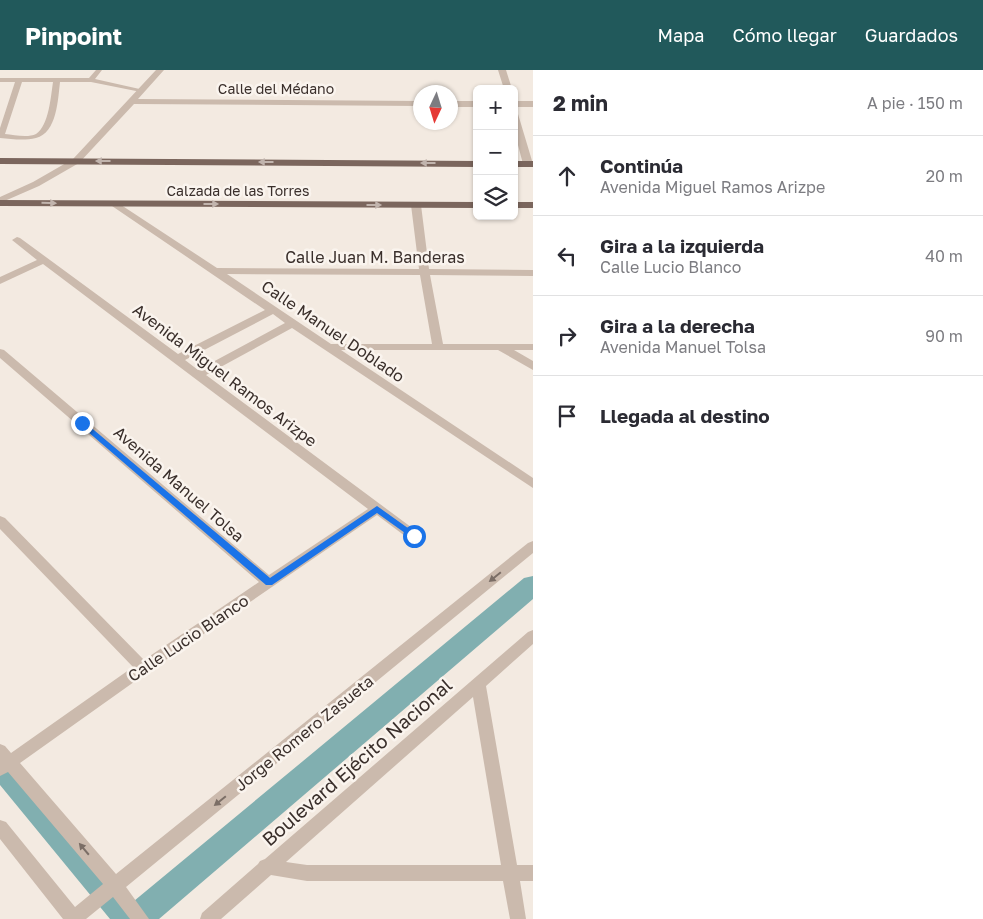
<!DOCTYPE html>
<html lang="es">
<meta charset="utf-8">
<style>
:root{--surface:#fff;--page:#f2f2f3;--text:#2b2b33;--muted:#7c7c81;--line:#e1e1e2;--accent:#21595b}
body{margin:0;font-family:"Golos Text",sans-serif;background:var(--page);color:var(--text)}
.controls{position:absolute;right:15px;top:15px;display:grid;overflow:hidden;border-radius:8px;box-shadow:0 1px 4px #0004}
.controls button{width:45px;height:45px;display:grid;place-items:center;padding:0;border:0;border-bottom:1px solid var(--line);background:var(--surface);color:var(--text);font:25px sans-serif}
.compass{position:absolute;left:413px;top:15px;width:45px;height:45px;border-radius:50%;background:var(--surface);box-shadow:0 1px 4px #0004;rotate:184deg}
.stop{position:absolute;width:15px;height:15px;margin:-11px;border:4px solid #1a73e8;border-radius:50%;background:#fff}
.stop.end{background:#1a73e8;border-color:#fff;box-shadow:0 1px 5px #0008}
.list{margin:0;padding:0;list-style:none}
h2{display:flex;justify-content:space-between;align-items:center;height:65px;margin:0;padding:0 20px;font-size:21px}
h2 small{font-size:16px;font-weight:400;color:var(--muted)}
.list li{display:grid;grid-template-columns:32px 1fr auto;gap:15px;align-items:center;box-sizing:border-box;height:80px;padding:0 20px;border-top:1px solid var(--line)}
.list b{display:block;font-size:19px;white-space:nowrap}
.list p{margin:0;font-size:16px;white-space:nowrap;color:var(--muted)}
.list em{font-size:16px;font-style:normal;color:var(--muted)}
.icon{flex:none;width:28px;height:28px;fill:none;stroke:currentColor;stroke-width:2;stroke-linecap:round;stroke-linejoin:round}
.map{position:relative;flex:none;width:533px;height:849px;overflow:hidden}
header{display:flex;align-items:center;gap:30px;box-sizing:border-box;height:70px;padding:0 25px;background:var(--accent);color:#fff}
header strong{font-size:24px}
nav{display:flex;gap:28px;margin-inline-start:auto;font-size:18px}
main{display:flex}
aside{flex:1;background:var(--surface)}
.map>svg:first-child{display:block}
.lines{fill:none;stroke-linecap:round;stroke-linejoin:round}
.canal{fill:#81afb0;fill-rule:evenodd}
.service{fill:#cbbaad;fill-rule:evenodd}
.minor{fill:#cbbaad;fill-rule:evenodd}
.primary{fill:#7b665d;fill-rule:evenodd}
.oneway{fill:#c1b4ad}
.oneway2{fill:#7b6e66}
.route{fill:#1a73e8}
.labels{text-anchor:middle;stroke-width:5;stroke-linejoin:round;paint-order:stroke}
.far-street-label{font-size:14px;fill:#3a2f2b;stroke:#faf4ee}
.street-label{font-size:16px;fill:#3a2f2b;stroke:#faf4ee}
.near-street-label{font-size:19px;fill:#3a2f2b;stroke:#faf4ee}
</style>
<header>
<strong>Pinpoint</strong>
<nav><a>Mapa</a><a>Cómo llegar</a><a>Guardados</a></nav>
</header>
<main>
<div class="map">
<svg width="533" height="849" viewBox="0 0 533 849">
<rect width="100%" height="100%" fill="#f3eae1"/>
<g class="lines">
<path class="canal" d="M533 506V529L159 849H110L0 715V683L10 686 134 831 524 508Z"/>
<path class="service" d="M96 0H102L95 9 144 20 141 22 91 12H60C58 29 57 63 36 68 24 71 12 69 0 68V58L15 12H0V8H89ZM22 12H53C51 25 49 56 36 64 28 68 14 65 5 64Z"/>
<path class="minor" d="M156 0H164L138 29 420 31V36L134 34 79 93 39 116 0 133V127L33 112 73 89Z
M498 0H506L512 19H504Z
M450 31H477V37H450Z
M514 31H533V37H514Z
M514 41 518 44 533 94 531 96 528 97 523 94 514 60Z
M115 131 217 198 419 199 411 135 416 132 421 135 429 199 533 200V206L430 205 443 274H533V280H514L533 291V300L498 280H341L533 408V418L292 258 206 305 419 463 420 466 419 469H409L377 445 148 602 20 693 116 804 528 473 533 471V483L126 817 149 849H130L113 827 86 849H63L0 769V750L6 752 75 837 103 814 8 702 0 706V674L5 676 11 683 133 597 0 459V446L5 448 144 590 259 512 0 288V279L4 280 269 505 368 439 43 194 0 214V207L37 190 12 170 17 167 20 168 178 284 265 240 112 136 110 134ZM227 204 420 205 432 274H331ZM273 244 285 253 198 300 185 290Z
M533 560V574L486 616 517 795H533V811H520L526 849H510L503 811H307L271 805 221 849H200L202 843 258 794 260 791 265 789 528 562ZM473 627 501 795H307L286 792Z"/>
<path class="primary" d="M0 88 477 91V97L0 94Z
M514 91H533V97H514Z
M0 130 477 132V138L0 136Z
M514 132H533V138H514Z"/>
</g>
<defs><path id="oneway-solid" d="M-6-.8H1V-3.2L6.5 0L1 3.2V.8H-6Z" transform="scale(1.25)"/></defs>
<g class="oneway">
<use href="#oneway-solid" transform="translate(103 91) rotate(-180)"/>
<use href="#oneway-solid" transform="translate(266 92) rotate(-180)"/>
<use href="#oneway-solid" transform="translate(428 93) rotate(-180)"/>
<use href="#oneway-solid" transform="translate(49 133) rotate(1)"/>
<use href="#oneway-solid" transform="translate(211 134)"/>
<use href="#oneway-solid" transform="translate(374 135)"/>
</g>
<g class="oneway2">
<use href="#oneway-solid" transform="translate(495 507) rotate(141)"/>
<use href="#oneway-solid" transform="translate(220 731) rotate(141)"/>
<use href="#oneway-solid" transform="translate(84 779) rotate(-130)"/>
</g>
<path class="route" d="M82 350 270 508 377 436 419 466 417 468H412L377 443 272 515H266L80 355V351Z"/>
<g class="labels">
<g class="far-street-label">
<text x="276" y="24">Calle del Médano</text>
<text x="238" y="126">Calzada de las Torres</text>
</g>
<g class="street-label">
<text x="375" y="193">Calle Juan M. Banderas</text>
<text transform="translate(333 261) rotate(34)" y="6">Calle Manuel Doblado</text>
<text transform="translate(225 305) rotate(37)" y="6">Avenida Miguel Ramos Arizpe</text>
<text transform="translate(179 414) rotate(41)" y="6">Avenida Manuel Tolsa</text>
<text transform="translate(188 568) rotate(-34)" y="6">Calle Lucio Blanco</text>
<text transform="translate(304 663) rotate(-39)" y="6">Jorge Romero Zasueta</text>
</g>
<g class="near-street-label">
<text transform="translate(357 692) rotate(-41)" y="7">Boulevard Ejécito Nacional</text>
</g>
</g>
</svg>
<div class="controls">
<button>+</button>
<button>−</button>
<button><svg class="icon" aria-label="layers" viewBox="0 0 24 24"><path d="M12 4l9 5-9 5-9-5zM3 14l9 5 9-5"/></svg></button>
</div>
<svg class="compass" viewBox="-18 -18 36 36"><path d="M0-13l5 13h-10z" fill="#e53935"/><path d="M0 13l5-13h-10z" fill="#7c7c81"/></svg>
<div class="stop" style="left:414px;top:466px"></div>
<div class="stop end" style="left:82px;top:353px"></div>
</div>
<aside>
<h2>2 min<small>A pie · 150 m</small></h2>
<ul class="list">
<li><svg class="icon" aria-label="ahead" viewBox="0 0 24 24"><path d="M12 20V5M6 11l6-6 6 6"/></svg><div><b>Continúa</b><p>Avenida Miguel Ramos Arizpe</p></div><em>20 m</em></li>
<li><svg class="icon" aria-label="left" viewBox="0 0 24 24"><path d="M17 20v-9H6M10 6l-5 5 5 5"/></svg><div><b>Gira a la izquierda</b><p>Calle Lucio Blanco</p></div><em>40 m</em></li>
<li><svg class="icon" aria-label="right" viewBox="0 0 24 24"><path d="M7 20v-9h11M14 6l5 5-5 5"/></svg><div><b>Gira a la derecha</b><p>Avenida Manuel Tolsa</p></div><em>90 m</em></li>
<li><svg class="icon" aria-label="arrive" viewBox="0 0 24 24"><path d="M6 21V4h12l-3 4 3 4H6"/></svg><div><b>Llegada al destino</b></div></li>
</ul>
</aside>
</main>
